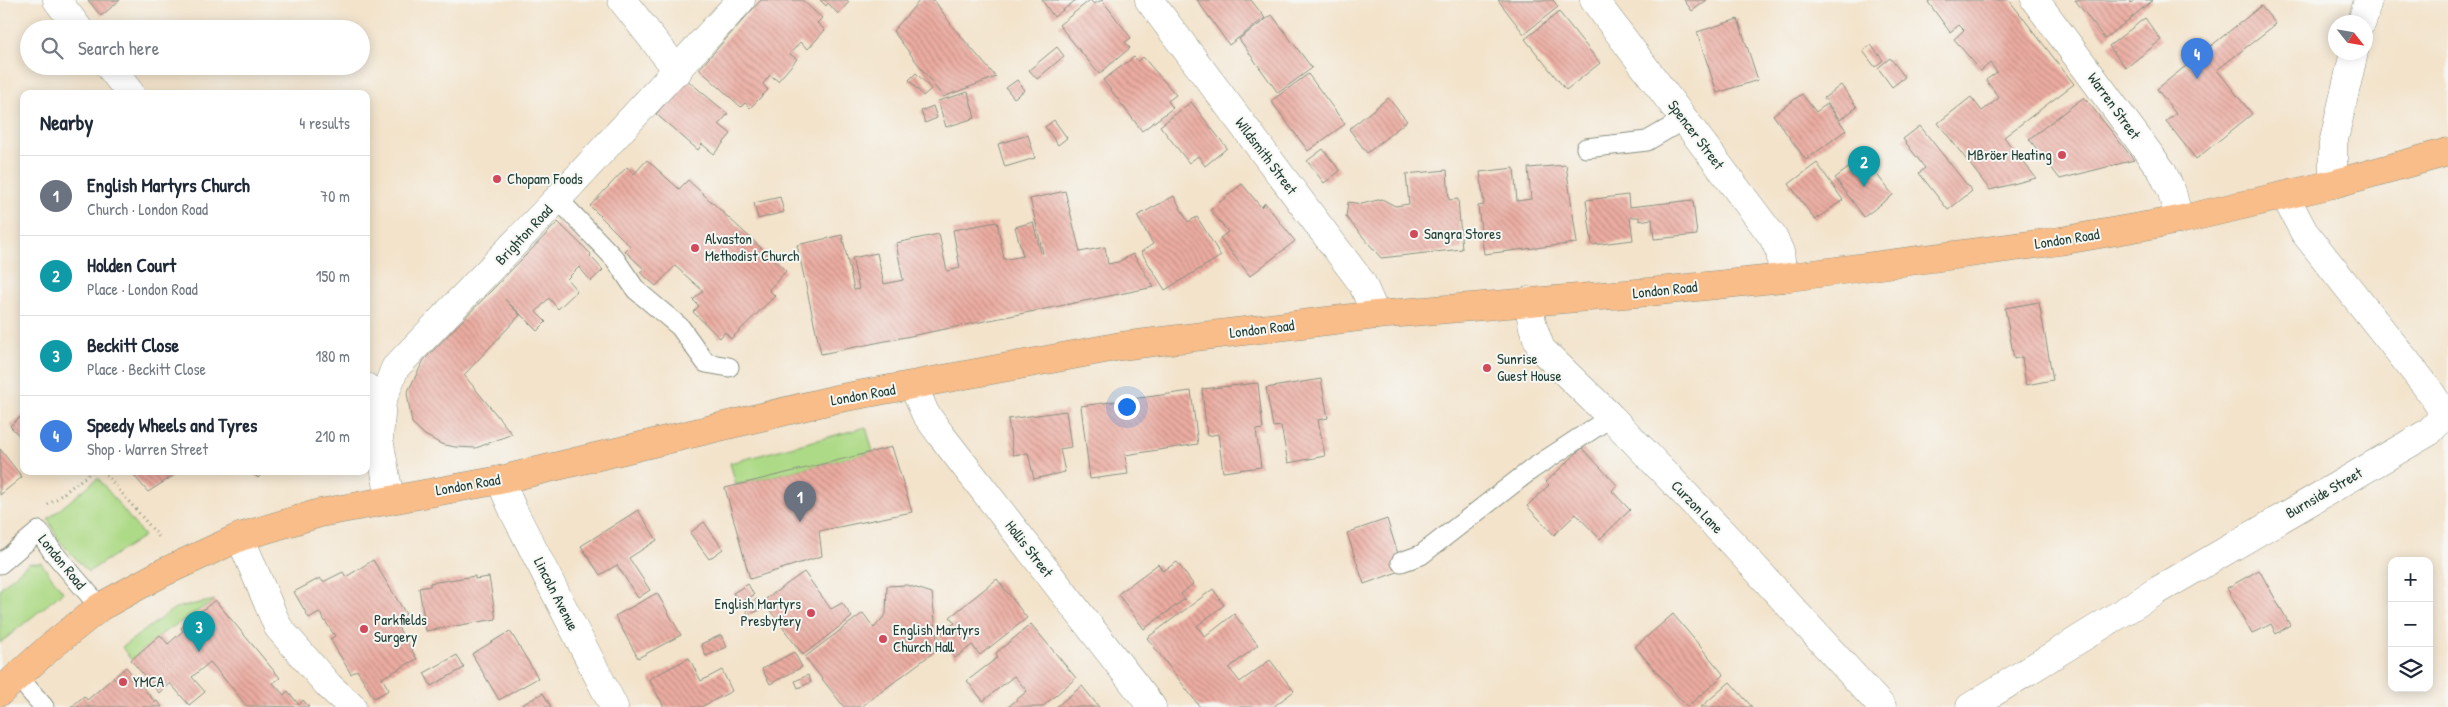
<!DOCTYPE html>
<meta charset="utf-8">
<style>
:root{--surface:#fff;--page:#f2f2f3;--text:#1f2937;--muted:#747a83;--line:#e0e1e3;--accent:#d1495b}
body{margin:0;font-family:"Patrick Hand",sans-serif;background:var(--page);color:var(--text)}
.controls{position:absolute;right:15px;bottom:15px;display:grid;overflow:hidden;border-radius:10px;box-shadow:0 2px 12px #0003}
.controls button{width:45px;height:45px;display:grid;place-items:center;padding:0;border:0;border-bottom:1px solid var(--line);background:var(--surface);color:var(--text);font:25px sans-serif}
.compass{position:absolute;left:2328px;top:15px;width:45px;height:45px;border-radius:50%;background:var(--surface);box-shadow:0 2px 12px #0003;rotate:121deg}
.you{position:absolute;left:1126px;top:406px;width:18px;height:18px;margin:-12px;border:4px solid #fff;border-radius:50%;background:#1a73e8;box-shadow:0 0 0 8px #1a73e833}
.badge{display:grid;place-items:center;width:32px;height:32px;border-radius:50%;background:var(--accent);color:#fff;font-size:16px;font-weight:700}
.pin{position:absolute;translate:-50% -41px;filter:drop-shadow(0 1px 2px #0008)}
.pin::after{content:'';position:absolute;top:26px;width:18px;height:15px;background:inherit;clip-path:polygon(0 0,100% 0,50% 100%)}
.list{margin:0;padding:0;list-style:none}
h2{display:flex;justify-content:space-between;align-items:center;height:65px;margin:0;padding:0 20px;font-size:21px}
h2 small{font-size:16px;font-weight:400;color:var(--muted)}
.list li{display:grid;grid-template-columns:32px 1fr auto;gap:15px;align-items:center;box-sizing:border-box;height:80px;padding:0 20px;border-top:1px solid var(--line)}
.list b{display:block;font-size:19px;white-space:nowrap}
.list p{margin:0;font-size:16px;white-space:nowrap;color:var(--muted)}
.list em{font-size:16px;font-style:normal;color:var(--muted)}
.icon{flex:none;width:28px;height:28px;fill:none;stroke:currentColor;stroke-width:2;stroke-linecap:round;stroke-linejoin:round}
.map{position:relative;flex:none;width:2448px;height:707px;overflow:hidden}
.search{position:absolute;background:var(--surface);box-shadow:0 2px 12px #0003;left:20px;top:20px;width:350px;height:55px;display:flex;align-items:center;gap:12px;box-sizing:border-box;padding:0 18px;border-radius:28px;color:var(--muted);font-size:19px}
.panel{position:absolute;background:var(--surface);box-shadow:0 2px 12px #0003;left:20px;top:90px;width:350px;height:385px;border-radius:10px}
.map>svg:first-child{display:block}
.green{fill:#adda86;stroke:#668c5d}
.building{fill:url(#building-back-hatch)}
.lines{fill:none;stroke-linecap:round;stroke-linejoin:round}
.service-casing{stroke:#899080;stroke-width:21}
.minor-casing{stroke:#899080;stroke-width:29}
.tertiary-casing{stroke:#899080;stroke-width:29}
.primary-casing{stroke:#899080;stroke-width:29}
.path{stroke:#899080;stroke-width:3;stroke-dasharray:1 4;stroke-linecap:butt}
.service{stroke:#fff;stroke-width:19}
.minor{stroke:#fff;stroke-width:28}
.tertiary{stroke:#fff;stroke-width:28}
.primary{stroke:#f9bd89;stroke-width:28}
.poi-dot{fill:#d1495b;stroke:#f6f6f2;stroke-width:2}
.labels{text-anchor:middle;stroke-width:4;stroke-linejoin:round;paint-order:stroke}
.street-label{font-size:15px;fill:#1f3d34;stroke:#f6f6f2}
.poi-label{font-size:15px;fill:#1f3d34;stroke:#f6f6f2;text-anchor:start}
</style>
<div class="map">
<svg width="2448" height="707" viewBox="0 0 2448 707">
<defs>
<pattern id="building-back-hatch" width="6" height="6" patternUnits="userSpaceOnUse" patternTransform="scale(1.25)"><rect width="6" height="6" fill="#ecaca1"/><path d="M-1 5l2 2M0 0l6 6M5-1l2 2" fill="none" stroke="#bf8d84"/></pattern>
</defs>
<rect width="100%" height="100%" fill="#f6f6f2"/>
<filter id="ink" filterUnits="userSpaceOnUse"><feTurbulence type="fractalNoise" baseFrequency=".02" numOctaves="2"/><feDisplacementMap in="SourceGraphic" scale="10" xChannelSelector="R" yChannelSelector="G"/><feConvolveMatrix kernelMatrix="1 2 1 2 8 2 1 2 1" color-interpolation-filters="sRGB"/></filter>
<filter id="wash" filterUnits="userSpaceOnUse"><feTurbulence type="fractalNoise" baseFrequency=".0096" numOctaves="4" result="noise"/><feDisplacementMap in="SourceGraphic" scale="20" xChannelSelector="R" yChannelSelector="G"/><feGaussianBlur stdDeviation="1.12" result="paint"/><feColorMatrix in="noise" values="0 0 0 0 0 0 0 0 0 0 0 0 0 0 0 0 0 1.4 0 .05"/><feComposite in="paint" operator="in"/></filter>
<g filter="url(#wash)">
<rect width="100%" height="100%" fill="#f3e3cb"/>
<path class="green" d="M866 427 873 452 736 485 730 463Z
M98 478 144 536 88 572 58 539 48 519Z
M29 563H41L63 592 0 643V588Z
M215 600 160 635 131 660 122 647 175 608Z"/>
<g id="blocks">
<path class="building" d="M88 0H120L101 16Z
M761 0H802L822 18 817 23 825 30 808 49 800 42 790 54 797 59 778 81 770 75 763 84 768 90 750 108 745 103 741 107 699 69Z
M820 0H847L849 2 838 14 828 3 826 6Z
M920 0H934L953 27 996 77 943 97 893 31Z
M1042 0H1076L1054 17Z
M1090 0 1094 4 1102 0 1131 38 1125 42 1130 48 1099 74 1059 25Z
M1197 0H1251L1265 18 1229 45Z
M1498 0H1553L1558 7 1524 34Z
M1684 0H1707L1692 11Z
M1931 0H2009L2074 84 2004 137 2036 178 1990 190 1938 123 1971 97 1982 111 1999 98 1986 80 1997 72 1990 63 1981 71 1954 39 1964 30 1959 25 1950 32 1928 2Z
M2075 0H2129L2131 3 2134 0H2153L2105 39Z
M2261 6 2276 24 2217 70 2252 114 2196 159 2166 121 2176 114 2157 89Z
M1559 12 1600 63 1566 90 1525 39Z
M1272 15 1312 68 1278 93 1239 39Z
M2145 18 2161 40 2126 68 2109 46Z
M1738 19 1758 80 1717 93 1697 32Z
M1871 45 1883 60 1875 67 1863 51Z
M1057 47 1064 56 1037 79 1029 70Z
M1134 57 1138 61 1143 57 1176 95 1168 101 1173 108 1142 131 1103 80Z
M1890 58 1905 77 1892 87 1878 68Z
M916 73 931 89 923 96 909 80Z
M1308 74 1345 124 1308 151 1271 101Z
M686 79 728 114 719 124 731 134 714 154 702 144 698 150 656 114Z
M1017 80 1025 90 1014 98 1006 88Z
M1841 85 1857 107 1840 120 1824 98Z
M968 92 975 118 946 127 938 101Z
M1802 94 1816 112 1827 104 1846 130 1806 160 1773 115Z
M2084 97 2134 160 2060 179 2029 139Z
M1388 98 1407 121 1367 153 1349 129Z
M1191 102 1227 148 1205 166 1198 156 1189 163 1160 126Z
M933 106 937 118 925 123 921 111Z
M1054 120 1067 138 1058 145 1045 127Z
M1920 126 1972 191 1948 210 1919 173 1925 168 1903 139Z
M1028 135 1035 158 1005 167 998 144Z
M1323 149 1340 171 1324 183 1307 161Z
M1863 157 1893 195 1864 217 1835 178Z
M647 160 679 189 688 180 786 271 769 290 775 296 731 339 725 332 720 338 693 312 699 306 693 300 703 291 675 266 656 286 640 272 644 269 625 251 630 246 590 206 627 167 634 174Z
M1817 163 1843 200 1815 220 1789 184Z
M1566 165 1577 243 1484 254 1478 206 1484 205 1480 172 1514 168 1517 201 1531 199 1528 168Z
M1447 170 1449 200 1458 199 1462 249 1381 258 1346 217 1348 202 1362 204 1382 199 1395 206 1409 204 1406 174Z
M1242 184 1261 207 1265 203 1295 241 1250 276 1220 238 1228 232 1210 210Z
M1065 191 1080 252 1105 247 1108 264 1118 262 1133 254 1154 287 821 354 797 245 842 235 854 290 859 289 852 258 877 253 884 284 903 280 896 243 939 234 947 271 960 268 953 230 997 222 1004 259H1008L1023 256 1015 227 1033 222 1041 253H1043L1030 199Z
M1628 195 1629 207 1693 200 1697 235 1654 239 1652 219 1639 221V217H1630L1633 240 1592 245 1586 200Z
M1174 196 1188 222 1197 217 1221 256 1165 290 1141 252 1153 244 1137 216Z
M780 197 784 212 758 219 754 203Z
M558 222 591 254 590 256 603 270 591 281 579 267 567 279 577 291 558 309 549 298 536 312 546 322 537 331 505 299 520 315 464 375 512 434 476 448 455 447 441 444 425 435 412 423 407 393 424 360Z
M2039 302 2053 380 2026 385 2022 357 2014 359 2005 308Z
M1321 379 1328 418 1318 420 1325 456 1288 463 1281 426 1273 427 1266 388Z
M1258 383 1263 429 1256 430 1261 467 1223 472 1218 434 1207 436 1202 389Z
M1191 391 1198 444 1125 455 1128 474 1090 479 1081 406Z
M1066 411 1071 447 1060 449 1065 472 1034 479 1028 453 1013 455 1008 419Z
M24 414V441L10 426Z
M892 447 912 512 819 531 822 556 750 579 725 488Z
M1582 448 1617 485 1612 491 1630 510 1600 539 1576 514 1554 535 1527 506 1549 485 1546 482Z
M0 449 22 477 0 495Z
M130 471H170L173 476 148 492Z
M251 471H265L258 478Z
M638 510 657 540 629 558 650 590 638 598 617 565 600 575 581 546Z
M1387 519 1403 570 1364 584 1347 533Z
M704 522 723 549 709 559 690 533Z
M373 560 406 614 395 622 417 659 382 678 389 690 374 698 357 670 351 674 330 639 335 636 319 612 309 618 294 592 320 578 323 582 343 572 346 577Z
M1177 562 1193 584 1181 594 1185 599 1144 629 1118 594 1158 564 1163 571Z
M2259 570 2290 625 2276 634 2271 624 2252 634 2227 588Z
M804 572 831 609 842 603 852 617 803 655 763 601Z
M475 576V579L489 577 496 619 426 631 419 588 430 586V583Z
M997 579 1027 618 980 655 972 645 955 658 938 635 955 623 950 617Z
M748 584 754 595 739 603 733 593Z
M907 585 932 593 938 649 861 707H844L805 657 863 613 874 628 886 614 887 586Z
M1213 589 1224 605 1197 626 1205 637 1234 614 1258 645 1229 668 1240 682 1270 660 1294 691 1273 707H1200L1147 638Z
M657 593 681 635 638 658 615 616Z
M757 599 762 609 748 615 744 604Z
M215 600 280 678 273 683 284 695 288 691 299 705 303 700 309 707 247 706 210 662 192 677 205 692 189 705 170 683 159 693 131 660 160 635 168 644 183 631 181 628Z
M1673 614 1724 675 1687 707 1635 647Z
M1031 624 1076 678 1042 707H1008L1027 691 1014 676 983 701 967 681 998 657 996 653Z
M510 631 538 678 499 700 472 654Z
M721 635 727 647 706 656 701 644Z
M794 652 802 667 770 684 762 669Z
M457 655 464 668 431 686 424 673Z
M689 658 701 681 722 670 732 691 701 707H664L649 679Z
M126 667 155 702 157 701 162 707H71L84 696 87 700Z
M808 675 811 682 798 688 795 681Z
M1730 682 1752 707H1701Z
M1082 686 1099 707H1056Z
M543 693 551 707H518Z"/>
</g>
</g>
<g filter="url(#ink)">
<use href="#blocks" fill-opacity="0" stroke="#899080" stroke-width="1"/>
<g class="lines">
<g class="service-casing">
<path id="service" d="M1586 148 1647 141 1685 119
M558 199 615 259 636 290 680 327 706 363 729 367
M1401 562 1421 555 1532 469 1611 417
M0 564 39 531 52 551 100 607
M17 676 44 707"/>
</g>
<g class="minor-casing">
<path id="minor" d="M57 0 79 29
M622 0 678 71
M1149 0 1362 283 1376 315
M1594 0 1773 237 1780 252 1783 278
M2362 22 2368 0
M109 66 131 94
M2333 184V144L2354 52
M1528 301 1533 327 1541 349 1611 417 1735 546 1882 707
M366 387 382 401
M914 387 925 413 941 435 1152 707
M500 480 514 512 614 707
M240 537 278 627 329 686 352 707
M1970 707 2157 591 2429 432 2440 420 2441 408 2426 386 2304 232 2285 196"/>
</g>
<g class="tertiary-casing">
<path id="tertiary" d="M2035 0 2162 171 2172 192 2179 220
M390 499 379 439 382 401 395 368 564 192 741 0"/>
</g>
<g class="primary-casing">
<path id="primary" d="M0 692 49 648 100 607 162 573 240 537 320 513 500 480 836 399 1121 346 1376 315 1649 292 1783 278 2060 241 2179 220 2333 184 2448 152"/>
</g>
<path class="path" d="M103 471 160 538
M48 505 93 471"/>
<use href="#service" class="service"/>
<use href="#minor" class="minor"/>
<use href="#tertiary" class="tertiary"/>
<use href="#primary" class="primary"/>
</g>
</g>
<g class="poi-dot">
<circle cx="2062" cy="155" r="5"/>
<circle cx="497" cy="179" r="5"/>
<circle cx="1414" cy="234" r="5"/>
<circle cx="695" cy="248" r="5"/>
<circle cx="1487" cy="368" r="5"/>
<circle cx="811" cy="613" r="5"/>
<circle cx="364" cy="629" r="5"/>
<circle cx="883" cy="639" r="5"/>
<circle cx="123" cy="682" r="5"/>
</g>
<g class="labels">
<g class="street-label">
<text transform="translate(2114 106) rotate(54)" y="5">Warren Street</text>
<text transform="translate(1696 135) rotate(53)" y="5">Spencer Street</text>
<text transform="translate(1266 156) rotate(53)" y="5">Wildsmith Street</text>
<text transform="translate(524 235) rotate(-47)" y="5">Brighton Road</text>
<text transform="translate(2067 239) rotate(-9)" y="5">London Road</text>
<text transform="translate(1665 290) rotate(-6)" y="5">London Road</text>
<text transform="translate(1262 329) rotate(-7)" y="5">London Road</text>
<text transform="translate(863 395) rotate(-10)" y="5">London Road</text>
<text transform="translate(468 485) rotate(-10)" y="5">London Road</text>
<text transform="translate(2324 493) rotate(-30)" y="5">Burnside Street</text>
<text transform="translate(1697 507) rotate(46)" y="5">Curzon Lane</text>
<text transform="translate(1029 549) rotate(52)" y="5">Hollis Street</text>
<text transform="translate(62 562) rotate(51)" y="5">London Road</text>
<text transform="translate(556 594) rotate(63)" y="5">Lincoln Avenue</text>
</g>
<g class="poi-label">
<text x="2052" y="160" text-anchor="end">MBröer Heating</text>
<text x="507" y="184">Chopam Foods</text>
<text x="1424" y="239">Sangra Stores</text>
<text x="705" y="244">Alvaston<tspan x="705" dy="17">Methodist Church</tspan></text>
<text x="1497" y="364">Sunrise<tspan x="1497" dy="17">Guest House</tspan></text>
<text x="801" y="609" text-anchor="end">English Martyrs<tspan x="801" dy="17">Presbytery</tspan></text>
<text x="374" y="625">Parkfields<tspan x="374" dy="17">Surgery</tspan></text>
<text x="893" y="635">English Martyrs<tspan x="893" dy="17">Church Hall</tspan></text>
<text x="133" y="687">YMCA</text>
</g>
</g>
</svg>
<div class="controls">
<button>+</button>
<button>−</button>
<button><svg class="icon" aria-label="layers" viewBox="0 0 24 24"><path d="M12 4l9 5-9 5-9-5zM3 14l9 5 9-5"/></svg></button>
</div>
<svg class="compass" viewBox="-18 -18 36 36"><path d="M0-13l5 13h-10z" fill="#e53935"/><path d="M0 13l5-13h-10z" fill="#747a83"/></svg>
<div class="you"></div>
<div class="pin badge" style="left:800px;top:522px;background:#6b7280">1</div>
<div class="pin badge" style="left:1864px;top:187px;background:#0f9aa8">2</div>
<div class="pin badge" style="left:199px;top:652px;background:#0f9aa8">3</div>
<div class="pin badge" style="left:2197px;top:79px;background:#3f7fe0">4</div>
<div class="search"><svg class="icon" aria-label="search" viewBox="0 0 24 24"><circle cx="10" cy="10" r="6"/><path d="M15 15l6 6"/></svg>Search here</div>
<section class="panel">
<h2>Nearby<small>4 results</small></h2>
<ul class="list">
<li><span class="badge" style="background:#6b7280">1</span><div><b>English Martyrs Church</b><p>Church · London Road</p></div><em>70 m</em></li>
<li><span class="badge" style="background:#0f9aa8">2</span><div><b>Holden Court</b><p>Place · London Road</p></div><em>150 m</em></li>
<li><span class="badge" style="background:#0f9aa8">3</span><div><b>Beckitt Close</b><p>Place · Beckitt Close</p></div><em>180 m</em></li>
<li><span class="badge" style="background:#3f7fe0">4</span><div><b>Speedy Wheels and Tyres</b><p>Shop · Warren Street</p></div><em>210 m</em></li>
</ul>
</section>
</div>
